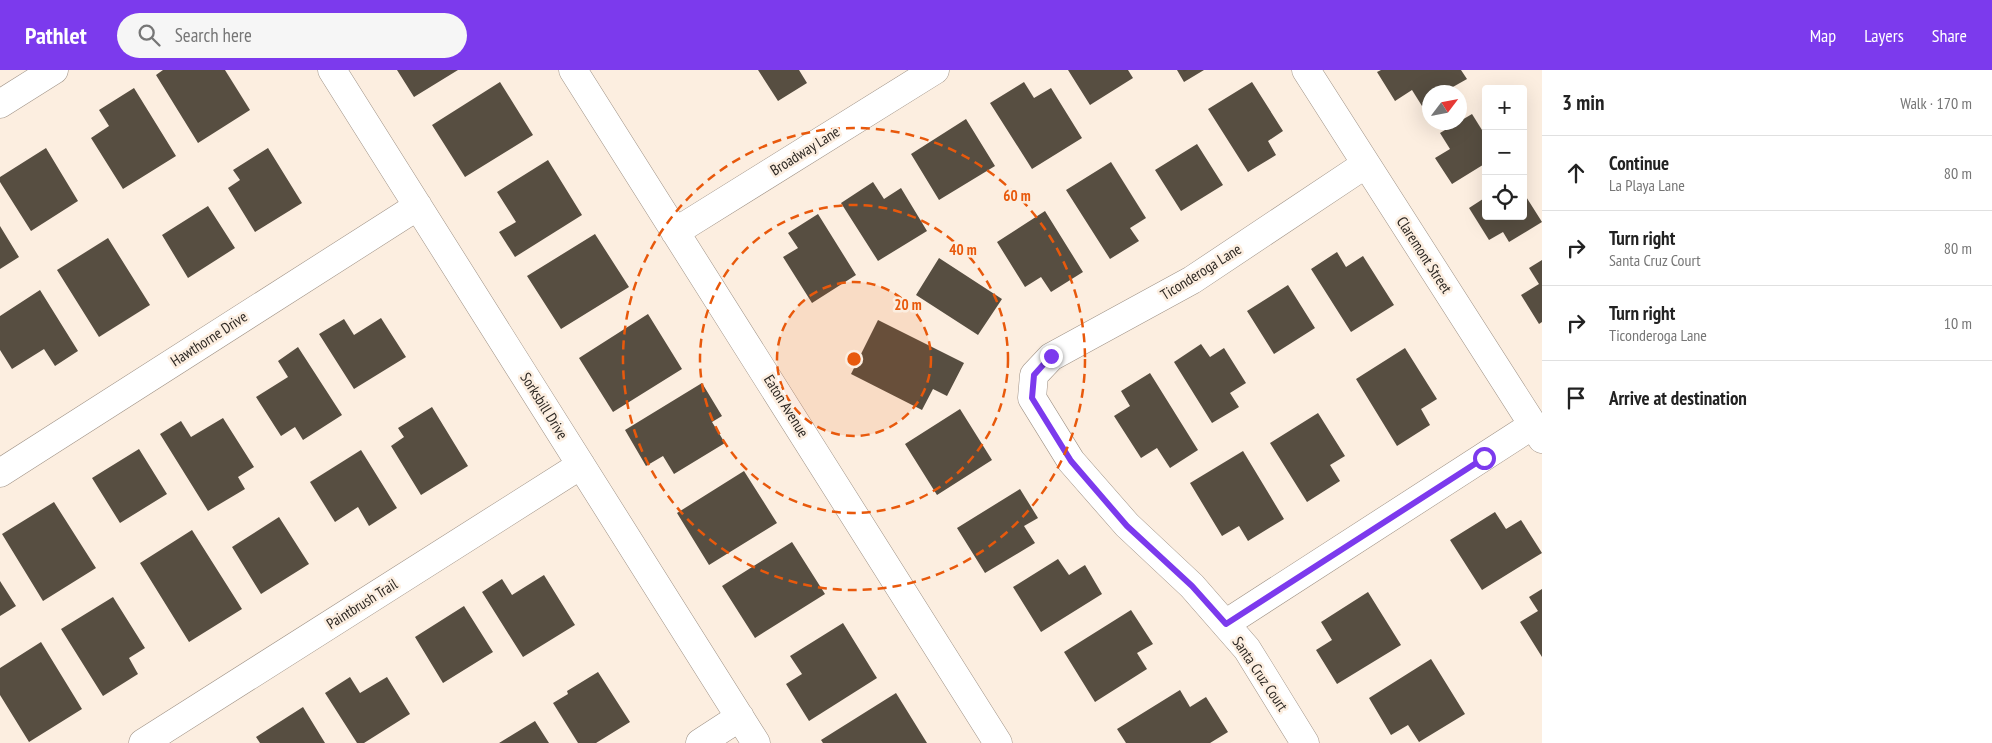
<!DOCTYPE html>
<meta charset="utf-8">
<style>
:root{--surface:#fff;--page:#f6f6f6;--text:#222;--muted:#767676;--line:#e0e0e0;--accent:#7c3aed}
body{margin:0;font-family:"PT Sans Narrow",sans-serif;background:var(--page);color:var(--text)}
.controls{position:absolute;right:15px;top:15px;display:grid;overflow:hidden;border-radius:5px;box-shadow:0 5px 20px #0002}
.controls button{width:45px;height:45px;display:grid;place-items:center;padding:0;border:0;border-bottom:1px solid var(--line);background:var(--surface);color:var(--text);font:25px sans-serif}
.compass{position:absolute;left:1422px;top:15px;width:45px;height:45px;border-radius:50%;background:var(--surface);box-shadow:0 5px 20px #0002;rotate:58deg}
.stop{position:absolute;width:15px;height:15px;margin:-11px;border:4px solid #7c3aed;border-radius:50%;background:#fff}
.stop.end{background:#7c3aed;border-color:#fff;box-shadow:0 1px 5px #0008}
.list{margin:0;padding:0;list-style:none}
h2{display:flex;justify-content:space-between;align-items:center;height:65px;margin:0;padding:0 20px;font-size:21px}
h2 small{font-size:16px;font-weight:400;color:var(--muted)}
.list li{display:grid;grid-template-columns:32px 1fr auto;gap:15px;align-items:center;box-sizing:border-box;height:75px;padding:0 20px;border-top:1px solid var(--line)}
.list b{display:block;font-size:19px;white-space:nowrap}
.list p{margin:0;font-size:16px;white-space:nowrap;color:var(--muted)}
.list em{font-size:16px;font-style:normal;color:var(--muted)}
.icon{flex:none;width:28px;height:28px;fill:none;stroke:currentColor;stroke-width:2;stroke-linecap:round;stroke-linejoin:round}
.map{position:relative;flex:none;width:1542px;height:673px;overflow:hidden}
header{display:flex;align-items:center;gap:30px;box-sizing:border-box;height:70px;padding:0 25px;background:var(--accent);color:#fff}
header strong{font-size:24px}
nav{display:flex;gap:28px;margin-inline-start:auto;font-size:18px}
.search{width:350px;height:45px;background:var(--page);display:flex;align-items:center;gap:12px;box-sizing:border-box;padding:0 18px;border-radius:28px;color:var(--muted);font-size:19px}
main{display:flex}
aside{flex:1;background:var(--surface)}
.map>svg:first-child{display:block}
.building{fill:#574e41}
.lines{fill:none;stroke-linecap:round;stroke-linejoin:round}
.minor-casing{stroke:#9f9286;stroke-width:29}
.minor{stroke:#fff;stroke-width:28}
.route{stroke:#7c3aed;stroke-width:6}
.ring{fill:none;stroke:#e8590c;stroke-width:2.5;stroke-dasharray:9 6}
.labels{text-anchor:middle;stroke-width:5;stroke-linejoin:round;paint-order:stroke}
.street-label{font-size:15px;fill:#2d2823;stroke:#fceee0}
.centre{fill:#e8590c;stroke:#fceee0;stroke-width:2.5}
.ring-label{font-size:15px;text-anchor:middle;font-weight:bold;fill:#e8590c;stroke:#fceee0;stroke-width:5;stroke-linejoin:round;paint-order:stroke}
</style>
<header>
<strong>Pathlet</strong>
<div class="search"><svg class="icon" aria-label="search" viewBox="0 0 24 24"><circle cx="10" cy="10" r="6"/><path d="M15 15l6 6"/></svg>Search here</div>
<nav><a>Map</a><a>Layers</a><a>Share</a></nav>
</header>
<main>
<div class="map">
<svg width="1542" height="673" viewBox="0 0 1542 673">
<rect width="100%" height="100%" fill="#fceee0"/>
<path class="building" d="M163 0H225L250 40 198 73 156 5Z
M397 0H458L414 27Z
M758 0H799L807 13 778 31Z
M1068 0H1128L1133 8 1090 35Z
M1177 0H1204L1184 12Z
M1381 0H1461L1467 9 1444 22H1430V31L1422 36 1412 20 1395 31 1377 2Z
M500 12 533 65 465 107 432 55Z
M1024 12 1034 28 1051 18 1082 68 1032 99 990 33Z
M1252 12 1283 61 1268 71 1276 85 1248 102 1208 39Z
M134 18 176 86 123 119 91 68 109 56 99 40Z
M1472 44 1482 60 1486 57V93L1452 114 1435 88 1450 79 1440 63Z
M966 49 995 96 939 130 911 84Z
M1197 74 1223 115 1181 141 1155 100Z
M46 78 78 131 31 161 0 112V107Z
M268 78 302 133 255 162 228 118 240 110 233 100Z
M548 90 582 145 515 187 499 162 516 152 497 122Z
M1111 92 1146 148 1130 158 1139 171 1110 189 1066 120Z
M873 112 884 129 901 118 927 161 878 191 841 133Z
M1523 122 1542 152 1509 172 1503 162 1489 170 1469 138 1486 127V146H1523Z
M208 136 235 178 188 208 162 165Z
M1045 141 1083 202 1051 222 1041 207 1025 217 997 172Z
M818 144 856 205 812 233 783 187 798 178 788 163Z
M0 156 19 187 0 199Z
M595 164 629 217 561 259 527 206Z
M108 168 150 235 99 267 57 200Z
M1337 182 1346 197 1363 186 1394 235 1351 262 1311 199Z
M939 188 1002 229 978 265 916 225Z
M1542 190V252L1539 254 1521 225 1539 214 1529 198Z
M1288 215 1315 258 1274 284 1247 241Z
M40 220 78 281 55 296 44 279 12 299 0 280V246Z
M648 244 682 299 613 342 579 288Z
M381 248 406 287 354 319 319 264 344 249 354 265Z
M878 250 964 293 947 326 933 319 922 340 851 304Z
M1201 274 1210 287 1224 278 1246 313 1230 323 1239 337 1212 353 1174 292Z
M298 277 342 345 303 370 295 357 281 366 256 327 288 307 278 291Z
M1405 278 1437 329 1421 339 1430 355 1397 376 1356 309Z
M1150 303 1198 380 1170 398 1157 378 1141 388 1114 346 1130 336 1121 321Z
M702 313 722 346 712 352 725 373 674 404 663 386 646 396 625 360Z
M432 337 468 396 421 425 391 376 404 367 398 358Z
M960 339 992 390 937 425 905 374Z
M1318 343 1345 386 1330 395 1340 411 1307 432 1270 373Z
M223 348 254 397 238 407 245 419 208 441 160 364 181 351 191 367Z
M139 379 167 424 120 453 92 408Z
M361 380 397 438 369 456 358 437 335 452 310 412Z
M1243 381 1284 449 1248 471 1239 456 1222 466 1190 413Z
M744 401 777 453 709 495 677 443Z
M1020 419 1038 448 1024 456 1035 473 985 503 957 458Z
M54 432 96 498 43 531 2 464Z
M1495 442 1506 459 1521 450 1542 483 1482 520 1450 470Z
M279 447 309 494 261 524 232 477Z
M192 460 242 539 189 572 140 493Z
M792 472 825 524 755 568 722 516Z
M1058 489 1069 505 1085 495 1102 524 1041 562 1013 517Z
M544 505 575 555 523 587 482 522 502 509 512 525Z
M0 511 16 536 0 546Z
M1542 519V587L1520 552 1538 541 1529 527Z
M1368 522 1401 575 1337 614 1316 580 1332 570 1321 552Z
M113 527 145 578 129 588 138 604 103 626 61 559Z
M464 536 493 582 443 613 415 567Z
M1131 540 1153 574 1137 583 1147 599 1095 632 1064 582Z
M843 553 877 608 809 651 786 614 802 604 790 586Z
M41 572 82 639 29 672 0 625V598Z
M1431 589 1465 644 1419 672 1408 655 1391 665 1369 628Z
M598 602 630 652 596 673H578L553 633 568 624 567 621Z
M350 607 360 623 387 607 410 644 364 673H357L325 623Z
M1180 620 1190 637 1206 627 1228 662 1210 673H1126L1117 659Z
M896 623 927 673H823L821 670Z
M303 637 325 673H260L256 667Z
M535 651 549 673H499Z"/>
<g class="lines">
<g class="minor-casing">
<path id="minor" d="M332 0 756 673
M573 0 998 673
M1306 0 1542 369
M0 34 54 0
M675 162 935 0
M0 403 418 136
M1225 554 1533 355
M143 673 581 395
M700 673 740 647
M1305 673 1247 579 1192 516 1127 455 1071 391 1032 328 1034 305 1051 287 1192 210 1366 94"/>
</g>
<use href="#minor" class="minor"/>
</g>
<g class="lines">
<path class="route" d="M1051 286 1034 305 1032 328 1071 391 1127 456 1192 516 1226 554 1484 388"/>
</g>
<circle cx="854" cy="289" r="77" fill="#e8590c" fill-opacity=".12"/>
<g class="ring">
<circle cx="854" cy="289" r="77"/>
<circle cx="854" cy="289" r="154"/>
<circle cx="854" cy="289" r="231"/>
</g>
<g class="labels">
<g class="street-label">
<text transform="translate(805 81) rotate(-32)" y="5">Broadway Lane</text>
<text transform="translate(1424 185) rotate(57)" y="5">Claremont Street</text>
<text transform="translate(1201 202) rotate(-32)" y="5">Ticonderoga Lane</text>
<text transform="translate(209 269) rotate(-33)" y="5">Hawthorne Drive</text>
<text transform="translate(544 336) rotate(58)" y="5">Sorksbill Drive</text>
<text transform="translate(786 336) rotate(58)" y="5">Eaton Avenue</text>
<text transform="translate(362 534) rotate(-32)" y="5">Paintbrush Trail</text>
<text transform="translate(1260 604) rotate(56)" y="5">Santa Cruz Court</text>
</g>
</g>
<circle cx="854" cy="289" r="8" class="centre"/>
<g class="ring-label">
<text x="1017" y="131">60 m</text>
<text x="963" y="185">40 m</text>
<text x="908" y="240">20 m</text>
</g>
</svg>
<div class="controls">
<button>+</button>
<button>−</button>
<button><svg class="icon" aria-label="locate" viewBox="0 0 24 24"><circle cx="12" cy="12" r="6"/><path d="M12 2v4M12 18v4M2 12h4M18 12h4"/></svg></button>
</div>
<svg class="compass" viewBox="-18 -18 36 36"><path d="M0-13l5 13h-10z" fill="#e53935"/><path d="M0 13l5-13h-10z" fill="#767676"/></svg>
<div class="stop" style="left:1484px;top:388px"></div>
<div class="stop end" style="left:1051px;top:286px"></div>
</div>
<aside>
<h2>3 min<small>Walk · 170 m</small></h2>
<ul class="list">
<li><svg class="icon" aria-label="ahead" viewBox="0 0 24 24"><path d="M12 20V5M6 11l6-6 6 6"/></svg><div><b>Continue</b><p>La Playa Lane</p></div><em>80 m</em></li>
<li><svg class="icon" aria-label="right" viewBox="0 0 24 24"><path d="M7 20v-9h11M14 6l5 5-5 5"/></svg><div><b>Turn right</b><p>Santa Cruz Court</p></div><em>80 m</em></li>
<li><svg class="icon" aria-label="right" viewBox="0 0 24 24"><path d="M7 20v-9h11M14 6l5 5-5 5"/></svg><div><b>Turn right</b><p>Ticonderoga Lane</p></div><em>10 m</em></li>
<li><svg class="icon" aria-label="arrive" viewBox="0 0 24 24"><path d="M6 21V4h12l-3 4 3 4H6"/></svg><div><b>Arrive at destination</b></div></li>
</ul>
</aside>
</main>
